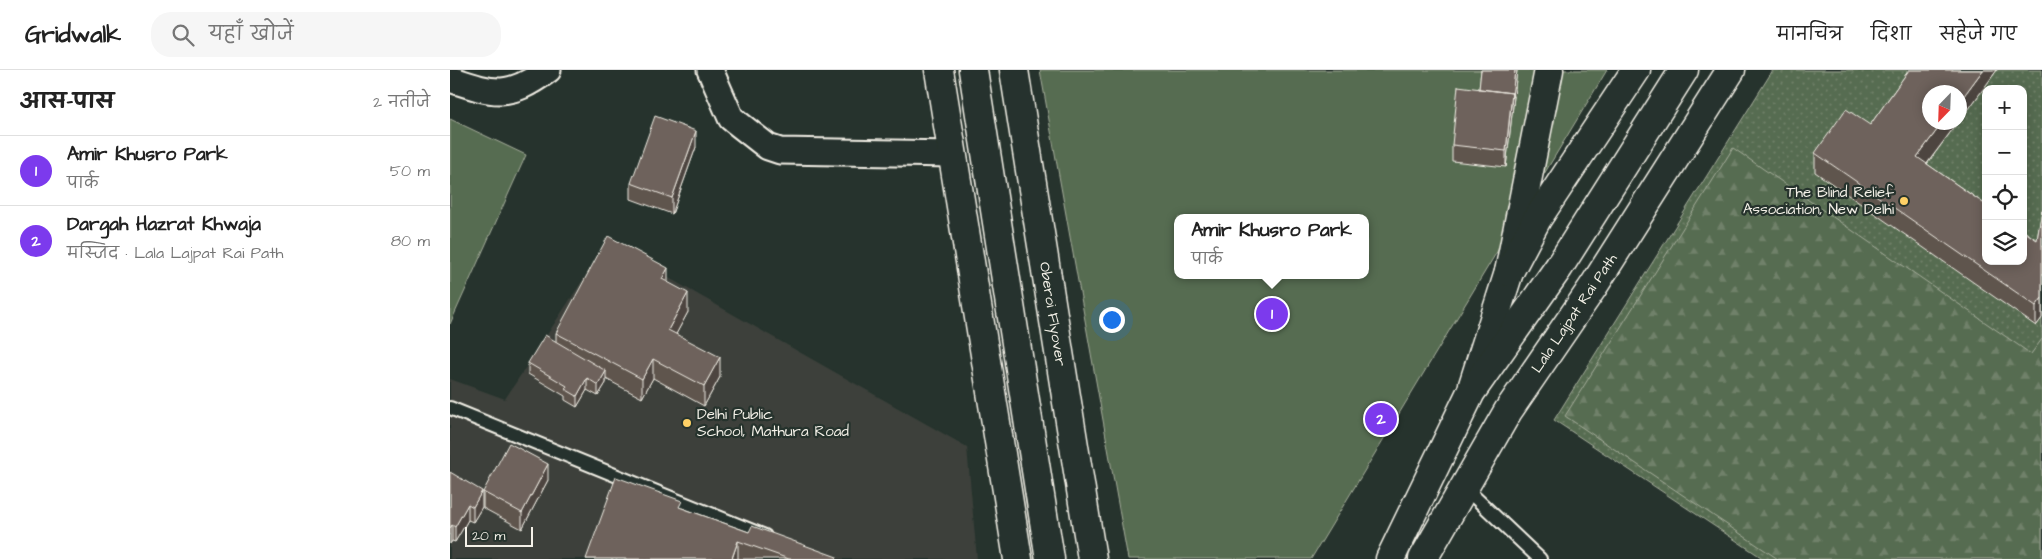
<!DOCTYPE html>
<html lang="hi">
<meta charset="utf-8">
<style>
:root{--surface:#fff;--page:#f6f6f6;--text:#222;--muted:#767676;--line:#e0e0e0;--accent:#7c3aed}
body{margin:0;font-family:"Architects Daughter","Playpen Sans Deva",sans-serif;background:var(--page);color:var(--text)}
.controls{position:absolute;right:15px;top:15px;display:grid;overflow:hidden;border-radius:10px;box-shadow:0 2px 12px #0003}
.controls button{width:45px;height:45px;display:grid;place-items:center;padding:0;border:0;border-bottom:1px solid var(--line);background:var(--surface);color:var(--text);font:25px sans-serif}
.compass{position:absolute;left:1472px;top:15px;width:45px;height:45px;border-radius:50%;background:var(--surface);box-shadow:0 2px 12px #0003;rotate:203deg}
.scale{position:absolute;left:15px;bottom:12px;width:68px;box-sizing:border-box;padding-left:5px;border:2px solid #f4f1e8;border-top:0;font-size:14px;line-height:18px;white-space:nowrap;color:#f4f1e8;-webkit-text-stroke:4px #26332d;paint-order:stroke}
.you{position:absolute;left:661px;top:249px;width:18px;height:18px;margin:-12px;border:4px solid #fff;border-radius:50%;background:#1a73e8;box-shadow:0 0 0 8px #1a73e833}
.badge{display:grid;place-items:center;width:32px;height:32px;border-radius:50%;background:var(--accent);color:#fff;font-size:16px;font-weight:700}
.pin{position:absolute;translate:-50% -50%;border:2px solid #fff;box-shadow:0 1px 5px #0006}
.popup{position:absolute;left:724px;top:144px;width:195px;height:65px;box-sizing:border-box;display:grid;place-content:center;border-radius:10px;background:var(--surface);filter:drop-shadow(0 1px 4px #0005);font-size:16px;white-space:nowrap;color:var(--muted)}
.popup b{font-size:19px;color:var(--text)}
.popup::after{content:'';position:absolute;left:50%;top:100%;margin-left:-10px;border:10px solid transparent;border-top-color:var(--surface)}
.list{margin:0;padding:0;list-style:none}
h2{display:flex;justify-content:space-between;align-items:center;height:65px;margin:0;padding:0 20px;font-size:21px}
h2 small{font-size:16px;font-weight:400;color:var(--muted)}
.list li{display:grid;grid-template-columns:32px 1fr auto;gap:15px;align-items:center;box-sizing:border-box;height:70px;padding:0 20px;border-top:1px solid var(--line)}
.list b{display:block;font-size:19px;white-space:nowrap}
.list p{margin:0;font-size:16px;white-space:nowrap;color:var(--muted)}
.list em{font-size:16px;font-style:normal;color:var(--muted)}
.icon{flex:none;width:28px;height:28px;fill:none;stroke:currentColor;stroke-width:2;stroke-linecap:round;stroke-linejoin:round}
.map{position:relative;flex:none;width:1592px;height:489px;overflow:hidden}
header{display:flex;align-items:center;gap:30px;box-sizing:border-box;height:70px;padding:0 25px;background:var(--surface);border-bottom:1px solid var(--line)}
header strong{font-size:24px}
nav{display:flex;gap:28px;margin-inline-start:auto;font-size:18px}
.search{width:350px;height:45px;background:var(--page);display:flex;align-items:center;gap:12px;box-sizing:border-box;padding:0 18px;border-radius:20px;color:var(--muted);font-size:19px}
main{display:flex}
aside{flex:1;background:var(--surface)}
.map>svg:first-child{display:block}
.built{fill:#3c413b}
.grass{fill:url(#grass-dots);stroke:#a6ae9c;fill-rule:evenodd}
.forest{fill:url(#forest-firs);stroke:#a6ae9c}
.park{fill:#576c51;stroke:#a6ae9c;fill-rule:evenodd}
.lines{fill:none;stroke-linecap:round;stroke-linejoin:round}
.service-casing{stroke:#f4f1e8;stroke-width:16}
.minor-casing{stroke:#f4f1e8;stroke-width:29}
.tertiary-casing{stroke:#f4f1e8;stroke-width:31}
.secondary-casing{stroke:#f4f1e8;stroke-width:31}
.service{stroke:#26332d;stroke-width:12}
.minor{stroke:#26332d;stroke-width:25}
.tertiary{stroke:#26332d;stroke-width:28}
.secondary{stroke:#26332d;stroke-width:28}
.wall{fill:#5f544e;stroke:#f4f1e8}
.shaded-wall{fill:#4d4540;stroke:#f4f1e8}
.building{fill:#6e625b;stroke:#f4f1e8}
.poi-dot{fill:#ffd166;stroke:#26332d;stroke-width:2}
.labels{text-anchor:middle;stroke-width:4.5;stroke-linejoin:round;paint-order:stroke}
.poi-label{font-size:15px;fill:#f4f1e8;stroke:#26332d;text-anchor:end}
.street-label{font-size:15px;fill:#f4f1e8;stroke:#26332d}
</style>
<header>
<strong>Gridwalk</strong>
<div class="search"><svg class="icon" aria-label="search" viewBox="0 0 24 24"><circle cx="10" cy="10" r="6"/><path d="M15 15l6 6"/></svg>यहाँ खोजें</div>
<nav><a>मानचित्र</a><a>दिशा</a><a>सहेजे गए</a></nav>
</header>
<main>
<aside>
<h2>आस-पास<small>2 नतीजे</small></h2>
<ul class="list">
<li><span class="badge">1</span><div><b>Amir Khusro Park</b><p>पार्क</p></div><em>50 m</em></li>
<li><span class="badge">2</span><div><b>Dargah Hazrat Khwaja</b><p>मस्जिद · Lala Lajpat Rai Path</p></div><em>80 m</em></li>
</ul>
</aside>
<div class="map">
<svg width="1592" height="489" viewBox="0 0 1592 489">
<defs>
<pattern id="grass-dots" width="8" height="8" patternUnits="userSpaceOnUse" patternTransform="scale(1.25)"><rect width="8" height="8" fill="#576c51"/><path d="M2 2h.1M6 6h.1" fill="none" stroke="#70816a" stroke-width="1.8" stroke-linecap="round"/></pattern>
<pattern id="forest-firs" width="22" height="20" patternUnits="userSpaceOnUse" patternTransform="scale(1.25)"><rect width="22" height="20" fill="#576c51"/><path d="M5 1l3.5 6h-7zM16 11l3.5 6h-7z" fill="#70816a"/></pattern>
</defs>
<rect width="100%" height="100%" fill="#26332d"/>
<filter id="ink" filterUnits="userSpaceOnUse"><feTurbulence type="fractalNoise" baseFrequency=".02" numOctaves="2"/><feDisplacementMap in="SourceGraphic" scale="10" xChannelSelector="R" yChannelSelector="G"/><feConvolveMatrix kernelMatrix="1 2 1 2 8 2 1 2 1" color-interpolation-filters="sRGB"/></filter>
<g filter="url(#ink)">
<path class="built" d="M157 173 517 377 527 489H0V309L55 329Z"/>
<path class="grass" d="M1323 0H1592V489H1314L1104 350ZM1536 19H1573V191H1536ZM1480 22H1510V52H1480Z"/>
<path class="forest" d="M1283 78 1581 284 1592 269V489H1328L1115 346Z"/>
<path class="park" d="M590 0H1157L861 489H678ZM728 148H916V205H728Z
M0 49 76 85 0 254Z"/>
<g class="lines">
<g class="service-casing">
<path id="service" d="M0 338 315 466
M1014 417 1090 489"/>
</g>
<g class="minor-casing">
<path id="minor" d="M260 0 281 48 318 77 330 81 502 84
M0 9C45 24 58 29 98 0"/>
</g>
<g class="tertiary-casing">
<path id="tertiary" d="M1023 315 1059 202 1099 0"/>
</g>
<g class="secondary-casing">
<path id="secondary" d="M489 0 568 489
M523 0 600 489
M564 0 642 489
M1059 202 1087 149 1186 0
M940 489 1021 322 1109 197 1234 0
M973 489 1058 341 1143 217 1281 0"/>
</g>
<use href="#service" class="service"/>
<use href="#minor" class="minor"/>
<use href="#tertiary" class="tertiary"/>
<use href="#secondary" class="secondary"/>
</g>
<path class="wall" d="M1031 0H1067L1056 97 1002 91V75L1029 19Z
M1459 0H1547L1510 51V22L1480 52H1508L1477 94 1587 170 1592 140V248L1586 256 1365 102V83L1420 55Z
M246 77 222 144 181 129V113Z
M218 212 238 242 226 264 270 307 254 336 203 308 192 328 156 309V313L148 326 137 320 127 337 115 330V326L78 304V293L106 272V263Z
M0 402 32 437 23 452 18 450 5 472 2 471 0 474Z
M98 410 72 459 33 438V422Z
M232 438 299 462 387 489H136Z"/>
<path class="shaded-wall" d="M1065 0H1067L1056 97V81Z
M1533 0H1547L1510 51V31Z
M1493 52H1508L1467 107V87Z
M246 61V77L222 144V128Z
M218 198V218L212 209Z
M238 223V242L218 279V260Z
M1592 228V248L1586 256V236Z
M270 287V307L254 336V316Z
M203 289V308L192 328V309Z
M156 301V313L148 326V315Z
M137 308V320L127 337V326Z
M98 394V410L72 459V443Z
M32 421V437L23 452V437Z
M18 434V450L5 472V457Z
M2 455V471L0 474V458Z
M288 471V489H282Z"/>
<path class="building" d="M1031 0H1065L1062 27V23L1029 19Z
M1459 0H1533L1510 31V22H1480V52H1493L1467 87 1536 135V191H1573V161L1587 170 1592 140V228L1586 236 1365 83 1396 39 1420 55Z
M1008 16 1062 23 1056 81 1002 75Z
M205 46 246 61 222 128 181 113Z
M158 166 218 198 212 209 238 223 218 260 270 287 254 316 203 289 192 309 106 263Z
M95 265 156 301 148 315 137 308 127 326 115 319 117 316 78 293Z
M59 373 98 394 72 443 33 422Z
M0 402 32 421 23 437 18 434 5 457 2 455 0 458Z
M166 407 232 431 229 437 299 462 302 456 387 487 386 489H339L288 471 282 488 284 489H136Z"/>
</g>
<g class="poi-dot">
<circle cx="1454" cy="131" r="5"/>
<circle cx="237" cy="353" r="5"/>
</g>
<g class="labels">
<g class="poi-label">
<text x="1444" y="127">The Blind Relief<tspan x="1444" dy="17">Association, New Delhi</tspan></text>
<text x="247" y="349" text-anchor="start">Delhi Public<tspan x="247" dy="17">School, Mathura Road</tspan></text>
</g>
<g class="street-label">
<text transform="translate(1124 243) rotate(-56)" y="5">Lala Lajpat Rai Path</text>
<text transform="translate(603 244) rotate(81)" y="5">Oberoi Flyover</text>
</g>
</g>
</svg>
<div class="controls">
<button>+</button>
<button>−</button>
<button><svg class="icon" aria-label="locate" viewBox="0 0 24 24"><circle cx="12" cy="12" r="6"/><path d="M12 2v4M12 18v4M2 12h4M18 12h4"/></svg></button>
<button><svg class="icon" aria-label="layers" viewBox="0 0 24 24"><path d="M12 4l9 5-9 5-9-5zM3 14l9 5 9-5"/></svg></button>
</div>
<svg class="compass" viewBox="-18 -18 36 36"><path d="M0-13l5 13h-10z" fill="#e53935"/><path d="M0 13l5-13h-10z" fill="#767676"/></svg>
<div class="scale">20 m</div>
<div class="you"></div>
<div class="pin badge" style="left:822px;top:244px">1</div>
<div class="popup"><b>Amir Khusro Park</b>पार्क</div>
<div class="pin badge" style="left:931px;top:349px">2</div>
</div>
</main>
